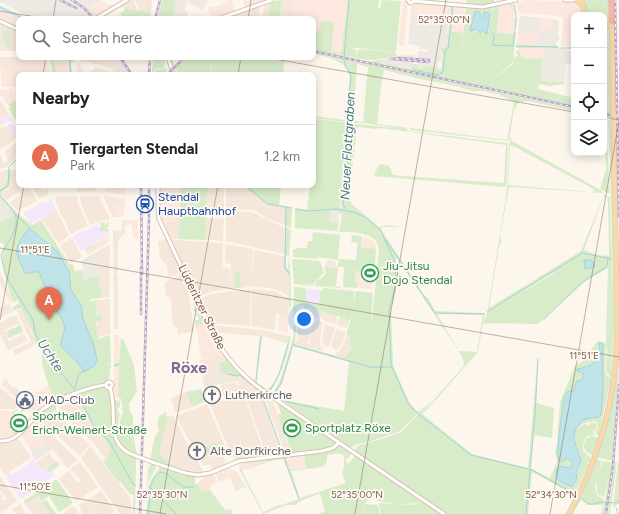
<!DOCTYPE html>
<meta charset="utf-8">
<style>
:root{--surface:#fff;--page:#f6f6f6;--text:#222;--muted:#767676;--line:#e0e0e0;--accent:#e76f51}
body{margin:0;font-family:Figtree,sans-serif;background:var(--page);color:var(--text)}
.controls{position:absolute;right:12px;top:12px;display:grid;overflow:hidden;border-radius:8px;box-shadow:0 2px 10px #0003}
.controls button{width:36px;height:36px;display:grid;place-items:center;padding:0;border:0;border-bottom:1px solid var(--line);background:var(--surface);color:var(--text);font:20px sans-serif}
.you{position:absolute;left:304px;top:319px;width:14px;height:14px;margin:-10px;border:3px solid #fff;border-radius:50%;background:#1a73e8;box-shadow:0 0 0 6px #1a73e833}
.badge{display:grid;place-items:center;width:26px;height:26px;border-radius:50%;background:var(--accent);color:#fff;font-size:13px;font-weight:700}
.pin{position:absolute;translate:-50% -33px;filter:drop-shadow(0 1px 2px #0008)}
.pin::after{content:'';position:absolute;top:21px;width:14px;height:12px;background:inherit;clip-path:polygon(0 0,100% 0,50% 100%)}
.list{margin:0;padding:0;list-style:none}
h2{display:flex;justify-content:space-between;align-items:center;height:52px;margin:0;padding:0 16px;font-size:17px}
h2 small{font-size:13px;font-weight:400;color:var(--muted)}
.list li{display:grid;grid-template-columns:26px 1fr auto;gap:12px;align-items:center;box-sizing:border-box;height:64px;padding:0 16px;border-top:1px solid var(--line)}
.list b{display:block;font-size:15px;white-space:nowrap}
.list p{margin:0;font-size:13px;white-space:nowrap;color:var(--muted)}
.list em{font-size:13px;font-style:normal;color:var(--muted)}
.icon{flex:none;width:22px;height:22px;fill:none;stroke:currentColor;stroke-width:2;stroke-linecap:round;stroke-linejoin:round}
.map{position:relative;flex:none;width:619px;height:514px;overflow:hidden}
.search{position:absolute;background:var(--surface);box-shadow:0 2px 10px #0003;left:16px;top:16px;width:300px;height:44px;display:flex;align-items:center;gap:10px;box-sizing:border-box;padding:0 14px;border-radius:8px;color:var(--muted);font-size:15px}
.panel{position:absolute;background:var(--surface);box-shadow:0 2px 10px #0003;left:16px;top:72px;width:300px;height:116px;border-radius:8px}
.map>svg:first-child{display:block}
.residential{fill:#f5e8da}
.commercial{fill:#fde8e0}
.industrial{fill:#efe9e4}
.education{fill:#f3e8fa}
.green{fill:#d8ecc9;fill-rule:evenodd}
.water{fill:#bfe3e8;stroke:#a5d3da}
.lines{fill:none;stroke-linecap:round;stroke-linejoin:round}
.stream{stroke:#a5d3da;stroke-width:1}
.river{stroke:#bfe3e8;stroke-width:2.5}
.secondary-casing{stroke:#d6c0b0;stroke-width:5}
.primary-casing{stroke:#dad1cd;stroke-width:6}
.highway-casing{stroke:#dad1cd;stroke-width:7}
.secondary{stroke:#fff;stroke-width:3}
.primary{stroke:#fbd9a5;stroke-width:4}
.highway{stroke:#f7b7a3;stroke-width:5}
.rail-casing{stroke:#b9a8c9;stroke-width:2.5}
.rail{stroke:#fffaf3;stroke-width:1;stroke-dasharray:3;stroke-linecap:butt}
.secondary-bridge-casing{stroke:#d6c0b0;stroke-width:5;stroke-linecap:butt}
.primary-bridge-casing{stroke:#dad1cd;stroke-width:6;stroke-linecap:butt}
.secondary-bridge{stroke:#fff;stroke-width:3}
.primary-bridge{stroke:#fbd9a5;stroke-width:4}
.ticks{fill:none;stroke:#7a5c4d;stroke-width:1;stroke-opacity:0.45}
.labels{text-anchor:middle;stroke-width:3.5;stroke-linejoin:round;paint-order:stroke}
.transit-label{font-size:12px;fill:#164399;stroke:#fffaf3;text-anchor:start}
.leisure-label{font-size:12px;fill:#27864d;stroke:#fffaf3;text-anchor:start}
.street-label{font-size:12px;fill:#7a5c4d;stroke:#fffaf3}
.worship-label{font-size:12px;fill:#5b616d;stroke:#fffaf3;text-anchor:start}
.service-label{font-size:12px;fill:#4e5e75;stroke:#fffaf3;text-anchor:start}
.water-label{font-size:13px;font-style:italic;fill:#437c86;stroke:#fffaf3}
.district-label{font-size:16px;font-weight:bold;fill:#846695;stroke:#fffaf3}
.ticks-label{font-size:10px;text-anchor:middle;fill:#7a5c4d;stroke:#fffaf3;stroke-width:3.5;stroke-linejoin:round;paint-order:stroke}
</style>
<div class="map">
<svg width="619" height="514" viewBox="0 0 619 514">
<rect width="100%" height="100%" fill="#fdf6ec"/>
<path class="residential" d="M130 0H133L138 11 124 8 120 6Z
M135 0H152L151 13 139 10Z
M282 0H294L292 17 284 16V19H280Z
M268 3H270L268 19H262L264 5Z
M260 6 259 19H223L245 11Z
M0 8 22 19H19V27L0 17Z
M179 10 188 12 187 19H178Z
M0 23 7 27 6 31H2L5 47 9 46V28L19 33V51H0Z
M0 57H23L25 75H19V86L14 87 13 70 4 71V66H0Z
M56 57H66L68 66 56 68 54 58Z
M79 57H104L107 61H109V68L85 61 82 62Z
M78 63 86 75H78L77 64Z
M95 67 105 70 114 75H91L89 72 94 70Z
M0 100 9 114 1 118 3 124 0 126Z
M6 126 16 137 8 145 0 149V128Z
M19 141V155L9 164 8 167 0 168V154L4 163 8 160 4 152Z
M6 170H7L8 182 5 186 0 189V173Z
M11 170H19V185H28L37 201 18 211 9 202 20 195 19 192 6 200 1 193 6 190 11 185Z
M31 185H41L42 190 48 189V194L39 199Z
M77 185H94L97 191 77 192Z
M207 185H224V216L206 215Z
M226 185H242L266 204 285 208V225L268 219 254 210 226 209Z
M57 196H77L78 203 88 226 71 234 56 204 55 197Z
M80 196H99L110 219 103 221 102 218V221L90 225 81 204Z
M103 196 119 198V204H112L115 209 118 211V217H113Z
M56 209 69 235 59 244 41 218Z
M226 211 252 212 285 228 284 254 226 241Z
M179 217V239H171L164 224Z
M206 218 224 219 223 241 206 239Z
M122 220H125V234L118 240V271L116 272 118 277V329H114L113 230H122Z
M72 237 82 257 71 263 60 246Z
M167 238 182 272 169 278 166 263H163L160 257 158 242Z
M175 240 223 243V268L230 269 231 288 210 292 198 298 172 241Z
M96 243 99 248 89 253 88 255 87 254 84 249Z
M225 245H232L253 249 252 283 254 250 284 256V269L289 275V296L279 291 270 288 252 286 241 288 240 273 234 274 235 288H231V264L226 263 225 262Z
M110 247 109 297 102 298 98 288V256Z
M327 260 335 261 336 267H325Z
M0 272 14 302 10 303 0 282Z
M182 275 188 289 194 332 178 334 177 326 173 327 171 299H169L168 296H166L165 282Z
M251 289 250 326 210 323 199 300 210 294Z
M252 289 275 291 286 297V300L289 301 288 316 276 313 275 330 251 326Z
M110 299V334L97 337V300Z
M9 304 12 312 0 318V308Z
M296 305H304L301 323H296Z
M308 308 321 311 319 315 313 321 303 323 304 313 308 311Z
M22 309 28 317 31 332 37 344 15 355 13 350 31 342 17 311Z
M321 311 337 317 336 324 327 322 320 317Z
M16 315 20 324 18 325 17 324 5 330 9 341 24 334 28 341 8 350 0 335V322Z
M339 318 349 321 347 328 337 325Z
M319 320 323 322 320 339 321 347H324L322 351 295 344 297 340H300L297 338 298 326H309L310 330 309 340 307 342 310 346V325Z
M325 324 334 327 335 328 329 347 322 345 324 343 322 342V338Z
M212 325 262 330 288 336 287 342 262 336 214 331Z
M336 329 346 332 343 342 339 348H337V350L331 347Z
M347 336 351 337 349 345 352 347 344 358 335 355 337 351 338 352 341 348Z
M224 356 228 361H216L220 384 204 387 200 360Z
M225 374 238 377 240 376 260 392 262 397 231 396 224 398 221 385 236 382V386L239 385 238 381 225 383Z
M6 379 13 388 15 387 22 393 17 399 1 384Z
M0 387 19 404 14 409H0Z
M186 392 192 407 175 413 171 398Z
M78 398 94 428 107 442 111 449 107 461 93 442 60 412 59 408 70 403 69 401Z
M247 398V403L265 455 235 460 228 447 210 404V403L232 399Z
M248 398H262L282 453 278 455H267L248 403Z
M265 399 273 402 292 452 285 453Z
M207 404 229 455 224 457 226 464 212 470 210 464 204 466 199 458 218 448 216 444V443L198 449 194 447 193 448 176 416Z
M56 408 57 415 90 445 80 456 43 423 49 418V413Z
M174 416 186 442 204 472 202 473 191 472 172 465 160 454V448L168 418Z
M34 419 36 420 78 460 67 468 53 449 50 451 31 423Z
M18 438 30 455V458L5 475 0 468V444L9 443Z
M90 446 130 498 132 514H120L81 458Z
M49 453 55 461 42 471 36 463Z
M266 460V462L250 468 248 462Z
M80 462 98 487 85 495 84 497 76 501 59 479 68 471H70L77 483 81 481 70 469Z
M221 469 225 480 219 482 215 472Z
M237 472 246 487 235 491 229 475Z
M213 473 217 483 210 486 211 491 202 492 197 485 205 476Z
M0 476 17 501 0 514V493L2 496 3 501 7 499 0 490Z
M101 491 115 511 111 514H96L90 504 95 514H82L79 505Z
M38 496 50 514H33L25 504Z
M20 504 26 514H16L12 509Z
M74 506 79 514H62L71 507Z"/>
<path class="commercial" d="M100 0 114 6 97 16 90 5 97 2H99Z
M227 0H232L235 12 211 19 208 8 213 6 215 7 228 2Z
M243 0H261V3L246 8Z
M294 0H348L341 53 331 51 320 31H313V19L292 18Z
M525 0 572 2 580 5 582 15H574V47L561 46 563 20 562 18 554 15 519 13 517 3Z
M403 1H406L408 4 404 46 398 45Z
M413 3 451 6 449 23 443 22V18L410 14 411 6Z
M509 4 510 6 514 5 515 12 514 34 497 33 499 6Z
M453 7 465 9 463 33 451 31Z
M520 16 553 19 552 30 539 29 537 45H517L519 18Z
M519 47 544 48 543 59 522 58 519 53Z
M23 57H46L51 75H25Z
M102 57H117L116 72 109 68V61L104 60V57Z
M0 66H4V71L13 70 14 87H2Z
M68 66 69 75H57L56 68Z
M12 89 13 95 16 101 6 104 0 94V90Z
M106 185H125V195L105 192Z
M168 185H180L179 217 164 224 160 214V187H167Z
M119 198H125L124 217H118V211H115L112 204H119Z
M125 220H138V238H133L132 225H125Z
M109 235V242L99 248 96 243Z
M363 237 372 240 374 242 376 249 361 247Z
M356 271 366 272V276H373L371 289 357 288V282H355Z
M279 314 288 316V333L278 331Z
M196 324 207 325 224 356 201 359Z
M114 335H118L119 344 120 345 119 363H114Z
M119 365 118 398H114V367Z
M48 385 56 401 35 414H34L27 408 37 399 34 395Z
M0 411H13L14 414 15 434 6 437 0 438Z
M31 423 45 442 31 451 21 435Z
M305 455 306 468 290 470 285 458Z
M248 462 250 468 241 471 238 464Z
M227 467 237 472 229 475 230 478 225 480 221 469Z"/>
<path class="industrial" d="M0 0H100L99 2H97L90 5 97 16 95 17H93L90 19H34L0 2Z
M176 0H208L203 10 187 2 185 11 179 10 178 19 171 17Z
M411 14 444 18 443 22 449 23 447 49 440 51 443 58 442 62H438L437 66 425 65 423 69 418 68V52L420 51 427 52 428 50 419 49V46L408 44Z
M520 16 540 18 539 29 552 30 553 19 559 20 558 38 554 42V46L537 45 538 34 518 32Z
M544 47 567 49V51L574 52V64H566L565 67 564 82 541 81Z
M405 55H414L413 69 397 67V65L381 63V59Z
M117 57H119L128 70V75H121L116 72Z
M0 198 8 207 13 216 0 222Z
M330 211H339L338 223 329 222Z
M110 244V247L98 256V277L83 280 82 270H83V265L81 261Z
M216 361H219L221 372 225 374V383L220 384Z
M45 442 50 451 35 461 31 451Z"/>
<path class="education" d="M9 114 13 120 3 124 1 118Z
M12 123 19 132V135L16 137 6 126Z
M51 199 56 209 31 224 23 213 42 202 44 203Z
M97 225 99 227 107 229 109 234 81 251 73 236Z
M307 289 320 290 318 305 306 302Z
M33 460 41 471 56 460 61 465 53 471 55 475 22 498H20L5 476 10 473 12 475 15 472H17Z"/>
<path class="green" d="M162 0H176L173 16H164L163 19H157Z
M279 0H282L280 19H268L270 3Z
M348 0H379L378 8 380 9 382 0 401 1 396 52 348 47 357 50 355 57 359 49 394 52 395 54 397 53V56L375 60H367L313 50V31H320L321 21 334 22 331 51 341 53Z
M466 0H494V3L482 5 470 4 485 6 467 4Z
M587 0H610C610 9 614 23 604 27V15H586L585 2Z
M613 0H614L616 113H615Z
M512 2 514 3 510 5H514L516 15 514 6H510L509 3 499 6 497 33 514 34 516 17H517L513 62 492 81 513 64 514 57 518 56 516 51 519 50V53L522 58 543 59 541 81 564 82V84L550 86 539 84 538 89 574 98V107L367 62 381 60V63L397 65V67L412 69 413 64H417L418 68 423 69 424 65 438 67V69L441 70 443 58 441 48H447L451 7 434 4 462 6V8L453 7 451 31 463 33 459 78 466 7H472L474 9V8L493 6 492 9H493V12L494 6ZM478 11 482 17H483L484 12 490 16 488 33H485L484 30 481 33 477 32 474 29 470 30 475 12Z
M125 8 139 11V10L151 13 150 19H123L120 13 124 11Z
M7 27 9 28V47H5L2 31H6Z
M604 29 610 31 612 113 608 111 606 108 607 111 612 113V115L604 113Z
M558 36 559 39 555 43 558 48H516L517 40V45L554 46V42L557 39Z
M313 52 574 109V111L528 101 519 102 514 110 509 141H508L411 130 410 128 507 140 514 102 500 95 483 91H472L456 86 420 79 384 70C380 88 379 106 377 124L408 128 406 129 408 131 507 143 508 147 506 187 374 176 378 166 381 164 389 166 393 175 402 176 504 183 506 145 380 128 376 129 359 127 357 128 349 195V200L354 206 379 227 388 225 402 227H382L381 229 388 240 424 295 429 299 435 311 483 313H485L487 300 478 352 434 402 418 413 400 431 372 441 354 445 350 449 342 444H345L285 402 278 398 342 443 274 396H276L273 394 281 378 291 346 292 339 293 340 294 326H296L295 344 344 358 352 347 349 345 351 337 346 335 352 316 349 321 340 318V316H337V317L322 311 320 314V311L308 308 307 310H304V305H297L296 323 294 322V310L293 322 294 287 306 288V302L318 305 319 302 320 290 323 291V288L354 291V302L356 291 372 293 373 295 371 318 372 319 379 250C378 247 378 244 376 241 369 232 350 232 340 232L339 231 342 215 340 213 338 217 339 211H330L329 222 337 223 339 221 337 232 336 231 295 228V208L307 210 310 185H313V149L316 119 348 123 340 207 341 208H342L341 202 349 123 402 129 364 123H354L353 120 351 122 347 120 346 122 313 118V116L345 120 350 79C349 60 327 57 313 54ZM357 64 368 67 363 122 355 121 353 119ZM397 258 462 356 464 363 463 367 432 402 419 411H417L409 402 393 365 391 310 399 279 396 259ZM437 314 483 315 477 352 459 351ZM293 346 349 362 344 411 287 401 279 396 278 389 282 383Z
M49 57 54 58 57 75H53Z
M66 57H71L74 61 71 63 72 75H69L68 62Z
M153 57H164L165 65 162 69 157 68 152 73Z
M188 57H212L210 75H178L176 68Z
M212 57H285L283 75H211Z
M165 68 167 71 164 75H152L157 69 161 70Z
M19 100V118L15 119 8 108 10 107 8 104Z
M604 119 606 120 610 194 600 189 606 169Z
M608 119 612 122 616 320 615 353 611 394 594 456H593L606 408 612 377 614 351V320L612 227Z
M615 122 616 123 619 356 618 382 612 460H610L611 453 610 460 596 457 616 369Z
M511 137 512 141 597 188 604 193 509 187 500 237 502 242 499 246 489 308 581 251 604 195 610 197 614 324 611 376 606 373 607 347 605 343 606 341 608 268 584 282 538 324 483 323 487 314 507 190 509 146ZM510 146H513L590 187 595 191 592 192 508 185ZM604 196 608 198 609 256 598 255 584 250ZM584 260H591L594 267 585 269ZM554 272V273L487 314Z
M7 170H11C11 181 12 187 1 192V196L16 212 32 225 41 220 69 264H73L75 271 82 270 83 280 99 276 98 288H101L102 298 90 299V302L83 303 97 300 96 315H101V321H96L98 339 110 335 111 363 104 364H111L109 379 105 383 89 386 56 401C50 390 46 379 43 367 41 358 43 350 38 343L37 344C31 331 29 319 21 308L13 311 12 308 19 303 17 300 14 302C6 284 0 263 4 244L0 242V222L13 216 8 207 0 198V189C9 185 8 179 7 170Z
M180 185H207L206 240 179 239Z
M242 185H281L279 205 291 207 292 205 291 228 285 226V208L266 204Z
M105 222V225L108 223 106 222H109L108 228 102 227 108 229 109 232 108 233 107 230 101 232 99 228 102 226H101L99 223Z
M285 227 291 230 289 250 290 269 288 268 289 256 284 254Z
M313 232 340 235 338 259 356 260 358 243 351 242 352 235 362 236 361 247 376 249 374 275 366 276V272L356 271 355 282H357V288L343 287 344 267H338L336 286 322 285 341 287 340 288 315 286 316 281 323 277 326 272 324 269 326 267 335 268 337 267 339 260 318 257 316 259 293 257V249H297V248H307L308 241H312Z
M284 255H287L286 256V268L290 270 291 297 290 298 291 300V307H289V301L286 300V297L289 298V275L284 269Z
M292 259 320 261 324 273 316 280 314 284 298 283 314 285 313 286 294 284Z
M234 273H240L241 288H235Z
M193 297H195L220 349 217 350V345L207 325 197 324V328H196L195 320H198L199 316 197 317 195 314 200 312 199 310 197 312 196 311H194Z
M21 325 23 332 15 335 11 338H9L6 332 7 331Z
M212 325 214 331 262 336 287 342 288 336 290 337 291 335C289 346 284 373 270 392H267C238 372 227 357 210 326ZM215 332 260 336 255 382C239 372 222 349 215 332ZM262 336 288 343C285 354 279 386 266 389L256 382Z
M121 338 123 339 134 365 137 391 136 393 129 404 130 411 133 416V433L137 456C133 454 129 452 125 449 111 439 114 415 114 400L120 401V407L118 408V413H120L118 426 119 428 121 416 123 413 121 399 118 396 119 365 114 367V363H119Z
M598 341 603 342 606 345 605 372 606 375 611 378 610 383 599 434 597 435 596 434 598 424 594 421 582 424 577 428V430L579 427 585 424 590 426 589 424 592 422 597 424 595 432 591 428 595 435 588 436C579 443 582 454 591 457L589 462 587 463 589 464 573 497 572 494 569 492 532 472 528 514H447L351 449 359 454 354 450 357 448V446L382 439 401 432 419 413 434 403 478 354 479 350 478 354 434 403 422 414 472 454 528 468 538 353 536 403 554 408 552 438 534 435 530 468 550 478 557 462 555 452 557 445 560 402 575 366 584 360 586 355ZM603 344 604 357 602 409 594 418C589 417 583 419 579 423 568 436 580 446 581 460 579 469 575 476 574 485L571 486 556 478 563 467 570 468 573 465 571 460 558 458 559 439 564 398 565 395 573 391 577 381 582 380 584 374 577 372 578 369C585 368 599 363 600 356 600 353 599 349 598 346Z
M225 355 267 395V397H262L259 392 240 376 237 377 221 373 219 362 227 361Z
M104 387 108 390 110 394C115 420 103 447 136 458L135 514H133V503L134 495 130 494 117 478 120 482 119 483 102 460 105 461V458L107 460 111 449 107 442 94 428 78 398 67 401V399C79 393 91 389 104 387Z
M215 388 217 399 210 400 206 390Z
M201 389 206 401 192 407 186 392Z
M274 402H275L283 407H284L333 440 335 443 334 446 323 450 285 454V453L292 452 278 415 281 413 277 403Z
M56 404V409L49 413V418L43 423 38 419 37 416 44 422 46 419 40 413Z
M23 408 25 409 21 414 22 416 14 419V431L24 426 28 420 29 421 19 432 14 434 12 429 13 428V411L18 409V410L14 412 15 414 19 412 15 415 17 417 22 415 20 410 21 411Z
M166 412 167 417 174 416 168 418 160 448V454C171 467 186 471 202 474H190L150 460C153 451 152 437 159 431L157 424 159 416Z
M592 436 596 437 598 438 592 455 586 452 583 445 586 439Z
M216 443 218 449 214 450V452L199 458 193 449 197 446 199 449Z
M338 446H341L351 453 349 458 346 459 347 464 349 463 355 456 358 457 378 471 380 473H381L422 500 420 503 400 504C408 505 417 506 424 501L443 514H381L379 503 397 504 377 501 372 493 378 482 367 500 361 514H319L325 511 320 493 301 501 295 505H287L263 514 239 469 240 468 242 471 266 462V460L257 461V460L284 457 286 458 290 470 306 468 304 455 328 452ZM340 453 344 456V467L342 473 346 483 300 498 291 471 322 467 327 462V455ZM284 459 299 499 282 505 276 506 263 512 242 471 274 460Z
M595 459 601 460V462L595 488 597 495 604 500 603 514H601L603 505H587L581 500 572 514H570Z
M603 461 610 462V465V462H612L605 514H603L608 480 604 497 598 494C594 486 599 468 603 461Z
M55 462 58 463V466L50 472 47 471V468Z
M615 462H617L610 514H608Z
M152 463 155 465 156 468 149 480 147 485 148 468Z
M618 463H619V503L613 508Z
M160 467 195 477V484H197L202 492 211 491 225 510 233 509 231 510 233 514H146L150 481Z
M55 480 58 481 71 500 72 504 59 512 49 496 42 501 38 496 25 504 24 501Z
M46 500 56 513 55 514H50L42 502Z
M366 504 378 505 380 514H361Z"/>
<path class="water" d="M478 11 482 17H483L484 12 490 14 487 34 485 33 484 30 480 33 475 29 471 31 470 30 475 12Z
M29 228 58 252 69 272 71 290 81 305 83 319 94 345 97 360 94 366 84 372 83 371 78 363 61 346V342L65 328 61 317 58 314 48 294 39 272C34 271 31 274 25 273 23 270 22 266 20 262 12 248 21 239 29 228Z
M584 260H591L595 265 594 267 585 269Z
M599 343 603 344V390L601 415 599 417 590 418 583 420 575 430 574 439 581 460 576 473 577 478 572 487C562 482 550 480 559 466L570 468 573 465 571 460C566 458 565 459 560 462 554 456 563 409 564 398 566 393 567 391 573 391L577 381 582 380 584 374 577 371V369C584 368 597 364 600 356 601 352 598 347 599 343Z"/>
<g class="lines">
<path class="stream" d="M439 5 462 7
M514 5 516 15
M494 6 503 4
M466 7 473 8
M474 8 492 7
M515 29 516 17
M492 33 494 35 493 45 514 46
M513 45 515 32
M516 46 558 47
M560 48H574
M604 49H607
M68 57 70 62 71 75
M344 57 349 0
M344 59 345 65 351 75 348 110 351 121 343 205 346 209
M413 70 438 75 443 72 445 50 448 48 453 6
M244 185 268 204 291 208
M0 191 8 186 9 167 19 157
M0 195C4 200 9 205 13 210 23 225 7 242 1 255L5 273 11 285 29 313 33 320 35 333 42 346 52 362 75 390 95 428 109 441 133 484 136 486
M286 207 285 268 290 274
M296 209 309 211 335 209 353 212 367 218 381 231 394 260 396 277 395 288 389 310 391 365 409 405 417 413 471 455 532 470 577 495
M15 214 29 227
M386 240 435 313 484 314
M582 253 611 259
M487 312 581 254
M544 319 584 281 606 267 607 266 608 258
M212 327 215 334
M293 345 370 367H392
M114 366 119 364
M228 374 237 376 240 375 261 392
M253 381 256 383
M256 381 261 337
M256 383 263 388
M615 383 619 347
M75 389 78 375 84 370
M271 389 279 374 288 344
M275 391V394L285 401 319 409
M276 391 281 384 292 347
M261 392 262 396
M263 399 283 454
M611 409 614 391
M284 458 299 499
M147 486 151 488 176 514
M150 488C160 457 170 480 184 487H193
M580 496 586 502 589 504H594L601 502 616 503 619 501
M616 508 618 514
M148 514 151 489
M526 514 535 415 538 359"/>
<path class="river" d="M0 7 25 19"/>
<g class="secondary-casing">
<path id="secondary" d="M408 0 410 3 413 2V0
M565 0H580
M413 1 482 7 516 0
M95 19 127 0
M202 19H205
M218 19 272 0
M0 21 19 30
M168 57 171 67
M172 71 174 75
M158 185V210L159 219 212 332C224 356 240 374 262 390L444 514
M106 385a3 3 0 1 1 6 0a3 3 0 1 1-6 0Z
M110 388C119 414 102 445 136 456
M0 441C21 442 28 420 43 409 58 399 87 387 106 385
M152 462 185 473 198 475 210 473 239 461 322 451 333 448 339 443"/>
</g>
<g class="primary-casing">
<path id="primary" d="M576 0 583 5
M582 0 585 15
M612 22 613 110
M606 28 612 22
M569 514C594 468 610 419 615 367 619 332 616 296 616 261 615 216 614 170 614 124"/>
</g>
<g class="highway-casing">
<path id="highway" d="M611 0 612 22"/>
</g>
<use href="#secondary" class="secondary"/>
<use href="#primary" class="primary"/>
<use href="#highway" class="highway"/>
<g class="rail-casing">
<path id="rail" d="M60 0 76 8
M72 0 84 8 94 19
M615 0 619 216
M155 19 160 0
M313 51 574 107
M120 57 132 75
M429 62 391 59 399 58 429 60
M149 75 150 57
M167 75 185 57
M604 114 619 117
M141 185 142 274
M141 314V268
M140 514 149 219V185
M606 514 613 465 619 385"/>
</g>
<use href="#rail" class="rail"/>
<g class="secondary-bridge-casing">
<path id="secondary-bridge" d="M136 456 152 462"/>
</g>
<g class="primary-bridge-casing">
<path id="primary-bridge" d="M613 110 614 124"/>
</g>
<use href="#secondary-bridge" class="secondary-bridge"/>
<use href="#primary-bridge" class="primary-bridge"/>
</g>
<path class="ticks" d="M0 11 48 19M53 19 56 0M248 19 251 0M263 57 574 112M43 75 46 57M238 75 241 57M604 117 619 120M0 248 619 357M0 320 24 185M0 485 166 514M160 514 218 185M355 514 446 0M550 514 619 121"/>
<defs>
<g id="station-ring" transform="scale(0.9)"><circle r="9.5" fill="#fffaf3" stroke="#1a4fb4" stroke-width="1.5"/><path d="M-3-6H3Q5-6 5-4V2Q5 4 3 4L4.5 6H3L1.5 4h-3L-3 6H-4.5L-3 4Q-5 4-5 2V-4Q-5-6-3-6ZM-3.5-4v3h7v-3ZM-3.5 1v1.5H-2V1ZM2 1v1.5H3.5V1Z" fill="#1a4fb4"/></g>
<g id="stadium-ring" transform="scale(0.9)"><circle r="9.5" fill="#fffaf3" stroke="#2e9e5b" stroke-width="1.5"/><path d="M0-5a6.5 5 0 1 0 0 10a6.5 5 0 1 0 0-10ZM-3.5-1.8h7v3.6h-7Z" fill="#2e9e5b"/></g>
<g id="church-ring" transform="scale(0.9)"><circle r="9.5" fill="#fffaf3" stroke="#6b7280" stroke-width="1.5"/><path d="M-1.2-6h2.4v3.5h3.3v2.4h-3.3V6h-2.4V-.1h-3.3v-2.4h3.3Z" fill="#6b7280"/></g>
<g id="civic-ring" transform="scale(0.9)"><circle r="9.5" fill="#fffaf3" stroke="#5c6f8a" stroke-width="1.5"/><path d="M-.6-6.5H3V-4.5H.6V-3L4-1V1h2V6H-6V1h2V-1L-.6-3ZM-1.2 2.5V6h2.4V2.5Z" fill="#5c6f8a"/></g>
</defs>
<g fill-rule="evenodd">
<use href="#station-ring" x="145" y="204"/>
<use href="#stadium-ring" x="370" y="273"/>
<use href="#church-ring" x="212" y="395"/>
<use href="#civic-ring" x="25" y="400"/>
<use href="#stadium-ring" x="19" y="423"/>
<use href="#stadium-ring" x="292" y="428"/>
<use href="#church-ring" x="197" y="451"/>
</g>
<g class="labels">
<g class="transit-label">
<text x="158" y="201">Stendal<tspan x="158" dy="14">Hauptbahnhof</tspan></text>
</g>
<g class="leisure-label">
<text x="383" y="270">Jiu-Jitsu<tspan x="383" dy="14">Dojo Stendal</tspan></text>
<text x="32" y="420">Sporthalle<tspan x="32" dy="14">Erich-Weinert-Straße</tspan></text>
<text x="305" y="432">Sportplatz Röxe</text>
</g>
<g class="street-label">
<text transform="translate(202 307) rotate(64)" y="4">Lüderitzer Straße</text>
</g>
<g class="worship-label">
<text x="225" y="399">Lutherkirche</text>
<text x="210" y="455">Alte Dorfkirche</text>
</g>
<g class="service-label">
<text x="38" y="404">MAD-Club</text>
</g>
<g class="water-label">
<text transform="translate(347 146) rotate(-87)" y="5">Neuer Flottgraben</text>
<text transform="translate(51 355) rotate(57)" y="5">Uchte</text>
</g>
<g class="district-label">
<text x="189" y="373">Röxe</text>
</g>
</g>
<g class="ticks-label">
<text x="444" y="23">52°35'00"N</text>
<text x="35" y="253">11°51'E</text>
<text x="584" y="359">11°51'E</text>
<text x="35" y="490">11°50'E</text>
<text x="162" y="498">52°35'30"N</text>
<text x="357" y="498">52°35'00"N</text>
<text x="551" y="498">52°34'30"N</text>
</g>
</svg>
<div class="controls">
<button>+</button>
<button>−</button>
<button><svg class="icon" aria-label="locate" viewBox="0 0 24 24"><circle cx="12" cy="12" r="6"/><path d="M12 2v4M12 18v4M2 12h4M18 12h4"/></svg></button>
<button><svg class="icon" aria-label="layers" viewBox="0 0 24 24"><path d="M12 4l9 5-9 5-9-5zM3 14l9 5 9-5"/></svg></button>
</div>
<div class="you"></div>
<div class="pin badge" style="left:49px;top:320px">A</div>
<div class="search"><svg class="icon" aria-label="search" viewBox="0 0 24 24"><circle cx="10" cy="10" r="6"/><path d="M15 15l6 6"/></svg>Search here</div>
<section class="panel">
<h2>Nearby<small></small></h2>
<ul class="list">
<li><span class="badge">A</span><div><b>Tiergarten Stendal</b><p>Park</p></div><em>1.2 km</em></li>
</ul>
</section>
</div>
